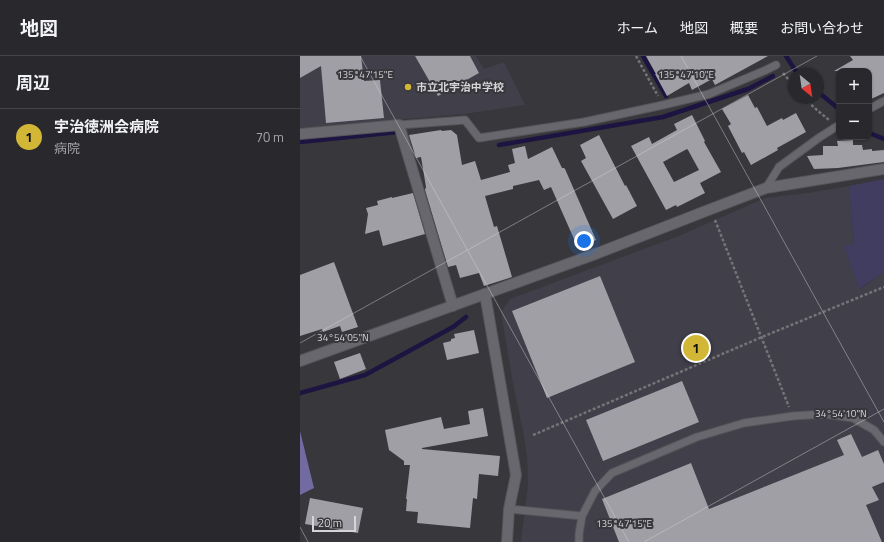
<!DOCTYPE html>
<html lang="ja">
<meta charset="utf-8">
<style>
:root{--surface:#29292d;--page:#313135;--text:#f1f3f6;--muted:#a5a6aa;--line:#454549;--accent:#d2b736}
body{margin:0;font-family:"Titillium Web","Noto Sans JP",sans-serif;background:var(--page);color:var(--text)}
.controls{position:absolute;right:12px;top:12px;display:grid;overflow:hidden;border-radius:8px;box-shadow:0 1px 3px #0004}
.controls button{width:36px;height:36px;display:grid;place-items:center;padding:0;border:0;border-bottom:1px solid var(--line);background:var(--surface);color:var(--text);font:20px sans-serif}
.compass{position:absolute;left:488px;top:12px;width:36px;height:36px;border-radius:50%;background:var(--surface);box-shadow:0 1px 3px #0004;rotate:151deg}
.scale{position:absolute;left:12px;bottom:10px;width:44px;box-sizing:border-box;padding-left:4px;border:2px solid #d5d5d8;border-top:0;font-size:11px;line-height:14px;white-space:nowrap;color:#d5d5d8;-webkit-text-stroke:3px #37373c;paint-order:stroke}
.you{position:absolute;left:284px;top:185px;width:14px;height:14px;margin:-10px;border:3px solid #fff;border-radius:50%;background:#1a73e8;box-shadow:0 0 0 6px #1a73e833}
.badge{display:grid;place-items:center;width:26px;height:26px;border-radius:50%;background:var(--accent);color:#111;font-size:13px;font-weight:700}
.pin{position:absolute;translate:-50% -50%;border:2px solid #fff;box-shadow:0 1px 4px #0006}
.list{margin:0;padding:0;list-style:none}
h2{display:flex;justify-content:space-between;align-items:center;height:52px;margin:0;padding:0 16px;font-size:17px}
h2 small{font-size:13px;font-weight:400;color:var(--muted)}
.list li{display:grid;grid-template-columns:26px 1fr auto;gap:12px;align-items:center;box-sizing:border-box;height:56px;padding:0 16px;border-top:1px solid var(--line)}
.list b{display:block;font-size:15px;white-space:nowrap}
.list p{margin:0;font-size:13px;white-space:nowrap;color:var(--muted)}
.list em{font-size:13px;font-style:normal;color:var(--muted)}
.map{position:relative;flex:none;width:584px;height:486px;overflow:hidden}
header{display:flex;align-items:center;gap:24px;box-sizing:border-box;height:56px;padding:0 20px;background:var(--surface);border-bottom:1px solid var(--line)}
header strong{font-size:19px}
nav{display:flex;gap:22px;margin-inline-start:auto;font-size:14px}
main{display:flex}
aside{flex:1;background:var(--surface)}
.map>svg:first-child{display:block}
.built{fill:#403f4a}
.green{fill:#413d60}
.forest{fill:#716ba1}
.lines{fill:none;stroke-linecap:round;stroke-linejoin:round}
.stream{stroke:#1d1441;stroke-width:4.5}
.building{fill:#9f9fa5;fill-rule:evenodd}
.service-casing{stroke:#555559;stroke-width:9}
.minor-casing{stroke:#555559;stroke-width:12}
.tertiary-casing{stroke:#555559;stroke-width:12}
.path{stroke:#747478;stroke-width:2.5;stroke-dasharray:3 2;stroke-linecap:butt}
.service{stroke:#68676d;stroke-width:7}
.minor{stroke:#68676d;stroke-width:10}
.tertiary{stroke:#68676d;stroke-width:10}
.ticks{fill:none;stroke:#d5d5d8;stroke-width:1;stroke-opacity:0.45}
.poi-dot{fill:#d2b736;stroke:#37373c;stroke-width:1.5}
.labels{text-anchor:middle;stroke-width:4;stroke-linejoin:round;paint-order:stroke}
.poi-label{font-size:11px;font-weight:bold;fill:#d5d5d8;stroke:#37373c;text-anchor:start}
.ticks-label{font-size:10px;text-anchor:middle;fill:#d5d5d8;stroke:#37373c;stroke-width:4;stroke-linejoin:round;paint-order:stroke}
</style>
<header>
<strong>地図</strong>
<nav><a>ホーム</a><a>地図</a><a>概要</a><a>お問い合わせ</a></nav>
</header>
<main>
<aside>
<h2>周辺<small></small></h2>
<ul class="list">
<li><span class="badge">1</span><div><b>宇治徳洲会病院</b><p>病院</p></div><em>70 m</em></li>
</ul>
</aside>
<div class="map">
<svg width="584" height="486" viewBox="0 0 584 486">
<rect width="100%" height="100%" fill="#37373c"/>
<path class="built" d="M0 0H176L184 13 204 6 225 49 164 58 0 72Z
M549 130 554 188 544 190 560 233 584 216V486H221L228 429 227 400 223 375 213 328 201 256 210 243 381 179 465 142 508 137Z"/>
<path class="green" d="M584 123V216L559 233 544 190 554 188 549 130Z"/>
<path class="forest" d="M0 375 14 432 0 439Z"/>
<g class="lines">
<path class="stream" d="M343 0 366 40
M486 0 495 14 499 18
M518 36 539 53
M569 77 584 83
M0 86 98 76
M199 89 363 61 448 33 473 20
M0 337 65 319 153 271 166 261"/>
</g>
<path class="building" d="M0 0H61L64 25 80 24 84 62 26 67 21 10 0 22Z
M115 0H170L179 17 138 40Z
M346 0H468L415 29 412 23 392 34 389 27 367 40 355 18H356Z
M550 0H584V37L569 44V15H534L553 4Z
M448 39 455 52 457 51 467 70 482 62 483 64 496 57 506 76 477 92 478 94 451 109 444 96 442 97 428 70 431 68 422 53Z
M392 59 405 85 404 86 421 116 400 127 405 137 377 151 376 149 366 154 331 90 349 81 352 88 377 74 374 68ZM387 93 388 94 399 114 374 126 363 106Z
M141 74 142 75 151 74 157 79 162 109 175 105 181 124 210 116 208 109 215 107 212 93 225 90 228 103 252 91 262 112H264L265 113 296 184 278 192 251 131 244 134 239 124 213 130V133L185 140 194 171 197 170 212 221 184 230 179 217 160 222 156 209 148 211 125 134 126 131 121 101 116 102 109 79Z
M299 79 325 130 326 129 337 150 313 163 281 105 286 102 280 89Z
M553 84V89H562L563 94 572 93V95L584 94V106L538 112 514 113 507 100 523 99V90H538L537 85Z
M113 137 125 178 83 190 79 174 65 178 68 158 66 152 78 149 77 145 92 141V142Z
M34 206 58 271 42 276 40 270 23 276 22 273 0 280V219Z
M300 220 335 306 247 342 212 255Z
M174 274 179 297 147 304 143 287 151 285V283L155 282 154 278Z
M60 297 66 313 40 323 34 306Z
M382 325 399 366 303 405 286 364Z
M183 352 188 380 122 392V393L200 400 198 420 179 418 177 443 173 442 170 472 117 467 118 456 106 455 107 443H106L110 409H104V405L89 394 85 374 141 361 144 373 170 368 168 355Z
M551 378 562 401 578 394 584 408V426L572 431 579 444 566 449 582 486H319L302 443 391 407 409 453 544 399 537 384Z
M10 442 63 452 58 477 5 468Z"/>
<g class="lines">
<g class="service-casing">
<path id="service" d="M569 53 584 45
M99 69 165 64 179 82 284 66 363 49 409 38 466 14 476 9
M466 132 479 111 520 81 539 69
M209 453 282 460
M279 486V478L282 460 295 435 312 417 397 381 444 367 493 360 525 358 553 362 574 374 584 386"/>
</g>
<g class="minor-casing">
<path id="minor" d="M0 78 99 69 153 250
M0 305 298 197 411 153 466 132 584 113"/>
</g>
<g class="tertiary-casing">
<path id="tertiary" d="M185 238 216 419 209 453 207 486"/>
</g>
<path class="path" d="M336 0 358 40
M483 17 494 30
M504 42 518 55 529 64
M415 164 489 351
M233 379 462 281 584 231"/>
<use href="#service" class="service"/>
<use href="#minor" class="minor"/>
<use href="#tertiary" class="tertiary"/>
</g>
<path class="ticks" d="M60 0 329 486M381 0 584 366M0 287 517 0M0 471 8 486M344 486 584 353"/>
<circle class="poi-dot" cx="108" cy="31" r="4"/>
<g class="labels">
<g class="poi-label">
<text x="116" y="35">市立北宇治中学校</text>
</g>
</g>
<g class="ticks-label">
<text x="65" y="22">135°47'15"E</text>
<text x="386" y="22">135°47'10"E</text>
<text x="43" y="285">34°54'05"N</text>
<text x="541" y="361">34°54'10"N</text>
<text x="324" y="471">135°47'15"E</text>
</g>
</svg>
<div class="controls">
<button>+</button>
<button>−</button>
</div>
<svg class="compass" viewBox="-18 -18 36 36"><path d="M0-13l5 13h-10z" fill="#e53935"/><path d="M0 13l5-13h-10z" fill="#a5a6aa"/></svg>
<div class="scale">20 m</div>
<div class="you"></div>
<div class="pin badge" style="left:396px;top:292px">1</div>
</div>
</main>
